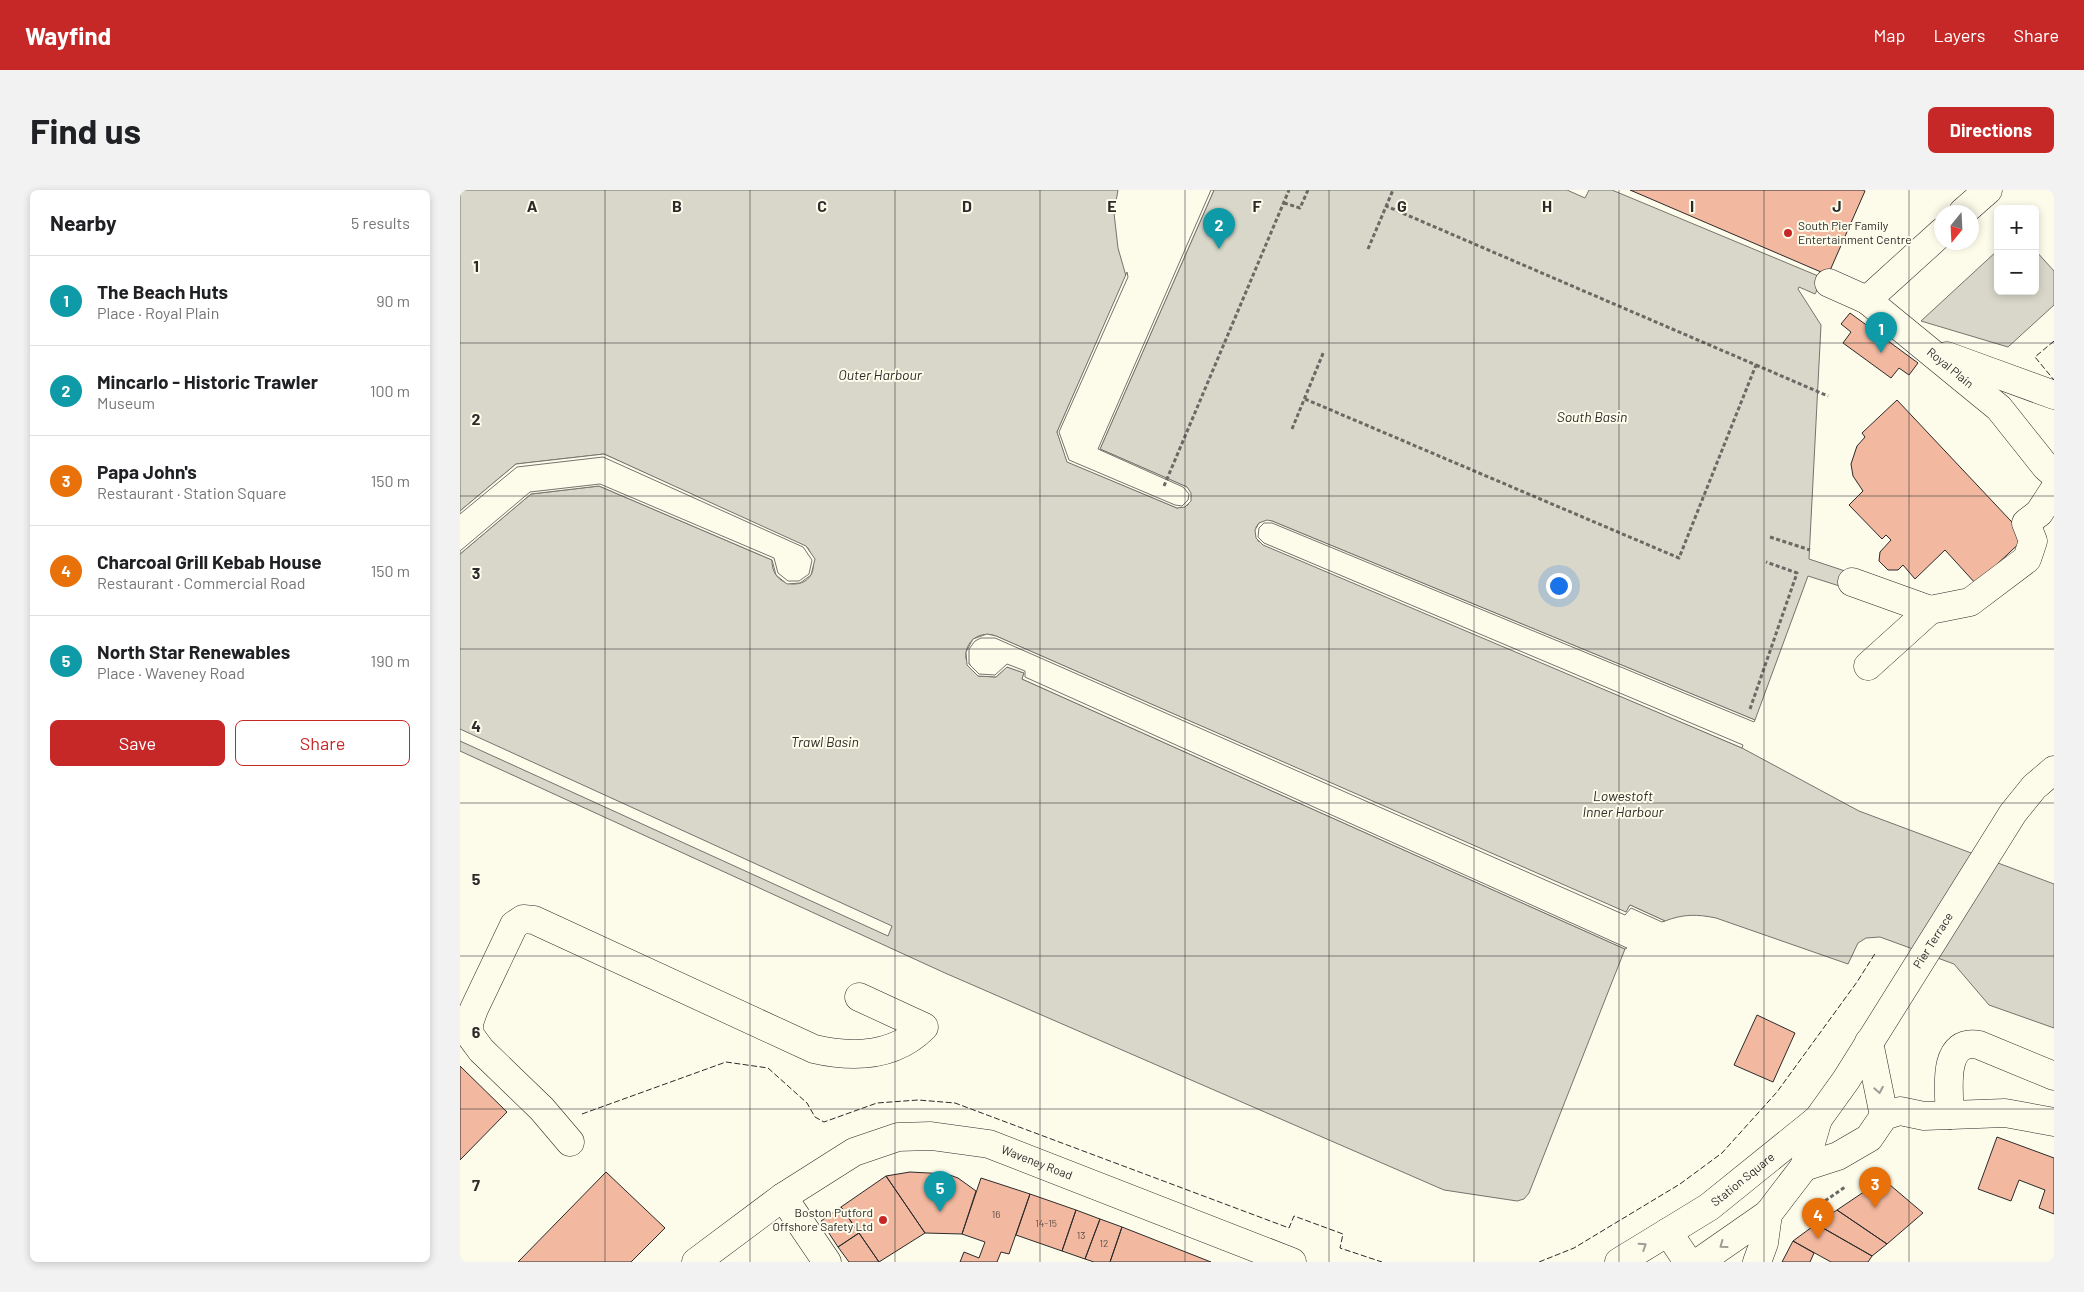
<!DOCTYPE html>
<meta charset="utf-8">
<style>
:root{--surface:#fff;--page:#f2f2f2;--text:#202124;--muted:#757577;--line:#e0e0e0;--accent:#c62828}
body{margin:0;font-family:Barlow,sans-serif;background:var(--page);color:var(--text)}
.controls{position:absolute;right:15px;top:15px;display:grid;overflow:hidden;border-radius:8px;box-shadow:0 2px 8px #0003}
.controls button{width:45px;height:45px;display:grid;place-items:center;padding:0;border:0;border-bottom:1px solid var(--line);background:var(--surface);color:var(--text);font:25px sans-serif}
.compass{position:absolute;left:1474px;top:15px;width:45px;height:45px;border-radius:50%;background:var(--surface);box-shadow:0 2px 8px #0003;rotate:198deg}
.you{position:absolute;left:1098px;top:395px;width:18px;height:18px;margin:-12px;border:4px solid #fff;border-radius:50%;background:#1a73e8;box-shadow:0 0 0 8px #1a73e833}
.badge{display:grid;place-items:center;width:32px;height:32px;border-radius:50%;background:var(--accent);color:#fff;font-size:16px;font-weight:700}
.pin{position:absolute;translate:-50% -41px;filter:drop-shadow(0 1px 2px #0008)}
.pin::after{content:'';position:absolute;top:26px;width:18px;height:15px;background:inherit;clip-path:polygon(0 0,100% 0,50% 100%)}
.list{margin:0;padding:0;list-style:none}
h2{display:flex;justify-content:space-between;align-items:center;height:65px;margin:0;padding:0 20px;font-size:21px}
h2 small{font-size:16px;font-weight:400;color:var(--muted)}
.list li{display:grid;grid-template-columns:32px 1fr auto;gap:15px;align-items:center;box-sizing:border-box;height:90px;padding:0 20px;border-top:1px solid var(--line)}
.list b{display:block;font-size:19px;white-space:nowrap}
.list p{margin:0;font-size:16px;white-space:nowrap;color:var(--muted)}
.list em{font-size:16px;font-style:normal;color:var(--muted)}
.actions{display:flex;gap:10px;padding:15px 20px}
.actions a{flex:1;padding:11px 0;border:1px solid var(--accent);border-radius:8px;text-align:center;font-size:18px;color:var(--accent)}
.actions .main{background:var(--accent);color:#fff}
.map{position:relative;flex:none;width:1594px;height:1072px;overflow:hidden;border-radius:8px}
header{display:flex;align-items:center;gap:30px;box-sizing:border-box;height:70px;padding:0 25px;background:var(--accent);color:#fff}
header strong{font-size:24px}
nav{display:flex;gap:28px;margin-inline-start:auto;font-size:18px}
.intro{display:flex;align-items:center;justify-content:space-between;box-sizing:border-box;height:120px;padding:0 30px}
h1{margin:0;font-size:35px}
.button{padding:12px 22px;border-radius:8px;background:var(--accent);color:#fff;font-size:18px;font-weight:700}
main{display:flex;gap:30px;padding:0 30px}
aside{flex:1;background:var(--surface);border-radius:8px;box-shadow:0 2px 8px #0003}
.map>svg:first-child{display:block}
.water{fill:#d8d7c9;stroke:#74746e}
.pier{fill:#fdfbea;stroke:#74746e}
.building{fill:#f2b8a0;stroke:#2b2b2b}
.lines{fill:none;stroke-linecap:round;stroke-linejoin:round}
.minor-casing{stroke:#2b2b2b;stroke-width:29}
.highway-casing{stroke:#2b2b2b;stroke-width:29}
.path{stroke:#6a6964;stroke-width:3;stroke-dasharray:4 2.5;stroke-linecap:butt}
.minor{stroke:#fdfbea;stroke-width:28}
.highway{stroke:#fdfbea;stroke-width:28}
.fence{stroke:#2b2b2b;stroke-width:1;stroke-dasharray:6 2.5;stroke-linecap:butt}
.oneway{stroke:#9e9d94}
.grid{fill:none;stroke:#2b2b2b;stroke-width:1;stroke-opacity:0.55}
.poi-dot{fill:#c62828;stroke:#fdfbea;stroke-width:2}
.labels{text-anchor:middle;stroke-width:4;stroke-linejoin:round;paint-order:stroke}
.number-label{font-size:10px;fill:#5d4e48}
.poi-label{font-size:12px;fill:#2b2b2b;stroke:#fdfbea;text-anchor:start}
.street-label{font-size:12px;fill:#2b2b2b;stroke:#fdfbea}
.water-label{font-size:14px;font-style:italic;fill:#2b2b2b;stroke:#fdfbea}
.grid-label{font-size:16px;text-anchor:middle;font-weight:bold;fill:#2b2b2b;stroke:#fdfbea;stroke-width:4;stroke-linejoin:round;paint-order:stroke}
</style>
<header>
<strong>Wayfind</strong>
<nav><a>Map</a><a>Layers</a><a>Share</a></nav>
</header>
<div class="intro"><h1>Find us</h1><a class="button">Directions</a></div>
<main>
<aside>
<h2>Nearby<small>5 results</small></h2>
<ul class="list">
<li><span class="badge" style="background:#0f9aa8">1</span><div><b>The Beach Huts</b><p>Place · Royal Plain</p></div><em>90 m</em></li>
<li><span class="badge" style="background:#0f9aa8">2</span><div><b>Mincarlo - Historic Trawler</b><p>Museum</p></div><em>100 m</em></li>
<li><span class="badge" style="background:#e8710a">3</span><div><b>Papa John's</b><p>Restaurant · Station Square</p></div><em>150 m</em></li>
<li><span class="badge" style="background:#e8710a">4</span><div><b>Charcoal Grill Kebab House</b><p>Restaurant · Commercial Road</p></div><em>150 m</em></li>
<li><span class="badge" style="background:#0f9aa8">5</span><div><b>North Star Renewables</b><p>Place · Waveney Road</p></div><em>190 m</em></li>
</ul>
<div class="actions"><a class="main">Save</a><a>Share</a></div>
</aside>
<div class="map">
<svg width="1594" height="1072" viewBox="0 0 1594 1072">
<rect width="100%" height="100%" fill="#fdfbea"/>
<path class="water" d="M0 0H658L654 23 658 58 666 86 597 242 608 272 717 318 728 315 731 306 727 297 640 259 754 0H1107L1125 8 1129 0H1152L1363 88 1355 104 1339 97 1338 99 1361 135 1349 369 1394 384 1389 399 1348 386 1295 530 812 331 799 333 796 337 798 351 1282 558 1399 621 1594 694V838L1529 815 1494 774 1420 747 1406 748 1398 753 1388 774 1256 728C1237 724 1223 724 1205 731L1170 715 1166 723 536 446C520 440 504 451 506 469L518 486 536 487 547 477 564 483 562 489 1165 759 1069 1003 1064 1009 1057 1011 984 1000 485 783 0 561V364L71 304 139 296 312 370C311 407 371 400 348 358L144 264 56 274 0 321Z
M1538 60V101H1575V60L1594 81V115L1548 157 1461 131Z"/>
<path class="pier" d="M751 0H754L640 259 727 297 731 303V311L725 317 717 318 607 272 597 242 667 82 668 87 599 242 609 270 715 315 722 316 728 310 729 304 723 297 638 259Z
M144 264 346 356 355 369 351 385 340 393 327 394 316 385 312 370 139 296 71 304 0 364V361L70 302 140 294 314 368 318 383 328 391H339L349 384 352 370 343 357 143 267 57 277 0 324V321L56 274Z
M807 330 812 331 1295 530 1294 532 812 333H804L799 338 798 347 804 353 1283 555 1282 558 803 355 796 348 795 340 799 333Z
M527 444 536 446 1166 722 1170 715 1205 731 1202 732 1171 718 1165 725 535 448H521L515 451 509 459V474L519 484 535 485 547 474 565 481V487L1167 758 1165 759 562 489 564 483 547 477 536 487 518 486 507 475 506 462 513 449Z
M0 539 432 736 428 746 0 551Z"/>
<path class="building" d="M1170 0H1403L1405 1 1368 85Z
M1390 123 1458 173 1449 185 1439 178 1431 188 1383 153 1391 142 1381 134Z
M1437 210 1566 347 1516 394 1485 360 1455 389 1443 375 1438 380H1428L1419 371 1420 362 1431 350 1426 345 1422 349 1389 315 1403 301 1393 286 1391 274 1397 256 1405 247 1402 243Z
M1297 825 1335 843 1313 892 1274 875Z
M0 876 47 922 0 970Z
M1537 947 1594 968V1024L1579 1018 1585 1000 1559 990 1551 1011 1518 999Z
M146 982 205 1038 171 1072H58Z
M450 982 487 984 498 988 516 1001 502 1044 465 1043 426 986Z
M426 986 465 1043 419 1072 381 1017Z
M521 988 570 1004 549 1064 541 1062 537 1072H500L504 1062 519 1068 525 1052 502 1044Z
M1423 989 1463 1023 1427 1054 1377 1020Z
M570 1004 616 1020 602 1061 556 1045Z
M381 1017 399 1043 378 1057 361 1031Z
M616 1020 640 1029 625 1069 602 1061Z
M1377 1020 1427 1054 1412 1066 1356 1034Z
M640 1029 662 1037 650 1072H634L625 1069Z
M1356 1034 1412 1066 1408 1072H1371L1333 1051Z
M662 1037 751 1072H650Z
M399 1043 419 1072H389L378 1057Z
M1333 1051 1354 1063 1350 1072H1322Z"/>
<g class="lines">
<g class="minor-casing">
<g id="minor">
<path d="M1503 22 1528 0"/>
<path id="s1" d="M1369 93 1407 110 1539 218 1586 277 1594 284"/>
<path d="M1407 110 1482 42"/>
<path d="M1487 166 1594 205"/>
<path d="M1392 392 1470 420"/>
<path d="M1408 476 1470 420 1510 412 1567 369 1573 351 1566 333 1579 323 1594 300"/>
<path d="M1490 925C1489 902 1481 847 1519 855L1594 886"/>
<path d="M1424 926 1440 921 1464 926 1545 923 1594 932"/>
<path d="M110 952 82 919 21 860 10 845 9 833 14 819 54 735 63 729 74 730 354 859C393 868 434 867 464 837L399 807"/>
<path d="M1344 977 1378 966 1409 948 1424 926 1409 852"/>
<path d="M323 1007 367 1072"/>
<path d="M1208 1042 1228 1072"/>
<path d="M1297 1072 1304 1053 1308 1024"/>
</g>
</g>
<g class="highway-casing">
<g id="highway">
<path id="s2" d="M236 1072 323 1007 394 962 438 947 471 946 529 954 832 1072"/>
<path id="s3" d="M1159 1072 1249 1017 1358 929 1386 890 1553 623 1574 597 1594 580"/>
<path d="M1239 1072 1308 1024 1344 977 1358 929"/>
</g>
</g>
<path class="path" d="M824 13 840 18 848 0
M908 59 933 0
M1296 175 1368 206
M845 209 1219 368 1296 175 926 16
M832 239 864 161
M704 296 829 0
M1310 347 1350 360
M1290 519 1337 383 1306 372
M1349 1022 1385 997"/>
<use href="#minor" class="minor"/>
<use href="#highway" class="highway"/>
<path class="fence" d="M1594 151 1575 167 1594 190
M122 924 266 872 308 878 347 913 355 927 364 932 417 913 458 910 495 913 829 1038 834 1026 883 1044 880 1058 922 1072
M1079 1072 1114 1058 1220 994 1262 963 1317 902 1397 792 1416 762"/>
</g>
<defs><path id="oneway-chevron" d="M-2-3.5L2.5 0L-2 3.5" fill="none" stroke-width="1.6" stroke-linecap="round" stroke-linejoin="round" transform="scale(1.25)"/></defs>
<g class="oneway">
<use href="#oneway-chevron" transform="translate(1419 900) rotate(80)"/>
<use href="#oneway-chevron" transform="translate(1263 1055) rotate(144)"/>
<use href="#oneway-chevron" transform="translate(1183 1056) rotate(-33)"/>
</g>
<path class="grid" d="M145 0V1072M290 0V1072M435 0V1072M580 0V1072M725 0V1072M869 0V1072M1014 0V1072M1159 0V1072M1304 0V1072M1449 0V1072M0 153H1594M0 306H1594M0 459H1594M0 613H1594M0 766H1594M0 919H1594"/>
<g class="poi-dot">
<circle cx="1328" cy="43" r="5"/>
<circle cx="423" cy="1030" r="5"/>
</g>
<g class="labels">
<g class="number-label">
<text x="536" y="1028">16</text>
<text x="586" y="1037">14-15</text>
<text x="621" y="1049">13</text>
<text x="644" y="1057">12</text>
</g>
<g class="poi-label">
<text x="1338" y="40">South Pier Family<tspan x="1338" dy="14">Entertainment Centre</tspan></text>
<text x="413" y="1027" text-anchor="end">Boston Putford<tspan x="413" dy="14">Offshore Safety Ltd</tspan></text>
</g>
<g class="street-label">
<text dy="4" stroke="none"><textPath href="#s1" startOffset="149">Royal Plain</textPath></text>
<text dy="4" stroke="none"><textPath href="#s3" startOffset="458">Pier Terrace</textPath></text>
<text dy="4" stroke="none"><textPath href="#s2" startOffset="382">Waveney Road</textPath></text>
<text dy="4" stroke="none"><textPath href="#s3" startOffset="149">Station Square</textPath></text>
</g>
<g class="water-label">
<text x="420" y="190">Outer Harbour</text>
<text x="1132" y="232">South Basin</text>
<text x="365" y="557">Trawl Basin</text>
<text x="1163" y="611">Lowestoft<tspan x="1163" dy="16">Inner Harbour</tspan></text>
</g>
</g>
<g class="grid-label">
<text x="72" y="22">A</text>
<text x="217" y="22">B</text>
<text x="362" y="22">C</text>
<text x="507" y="22">D</text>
<text x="652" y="22">E</text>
<text x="797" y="22">F</text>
<text x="942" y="22">G</text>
<text x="1087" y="22">H</text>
<text x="1232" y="22">I</text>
<text x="1377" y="22">J</text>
<text x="16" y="82">1</text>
<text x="16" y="235">2</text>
<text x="16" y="389">3</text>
<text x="16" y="542">4</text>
<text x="16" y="695">5</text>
<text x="16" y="848">6</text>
<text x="16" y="1001">7</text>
</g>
</svg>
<div class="controls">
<button>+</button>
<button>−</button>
</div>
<svg class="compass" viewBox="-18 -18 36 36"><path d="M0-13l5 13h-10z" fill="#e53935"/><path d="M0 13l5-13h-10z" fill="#757577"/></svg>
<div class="you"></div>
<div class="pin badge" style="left:1421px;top:163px;background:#0f9aa8">1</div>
<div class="pin badge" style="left:759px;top:59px;background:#0f9aa8">2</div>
<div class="pin badge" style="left:1415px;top:1018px;background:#e8710a">3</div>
<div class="pin badge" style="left:1358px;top:1049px;background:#e8710a">4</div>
<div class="pin badge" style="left:480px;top:1022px;background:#0f9aa8">5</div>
</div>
</main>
